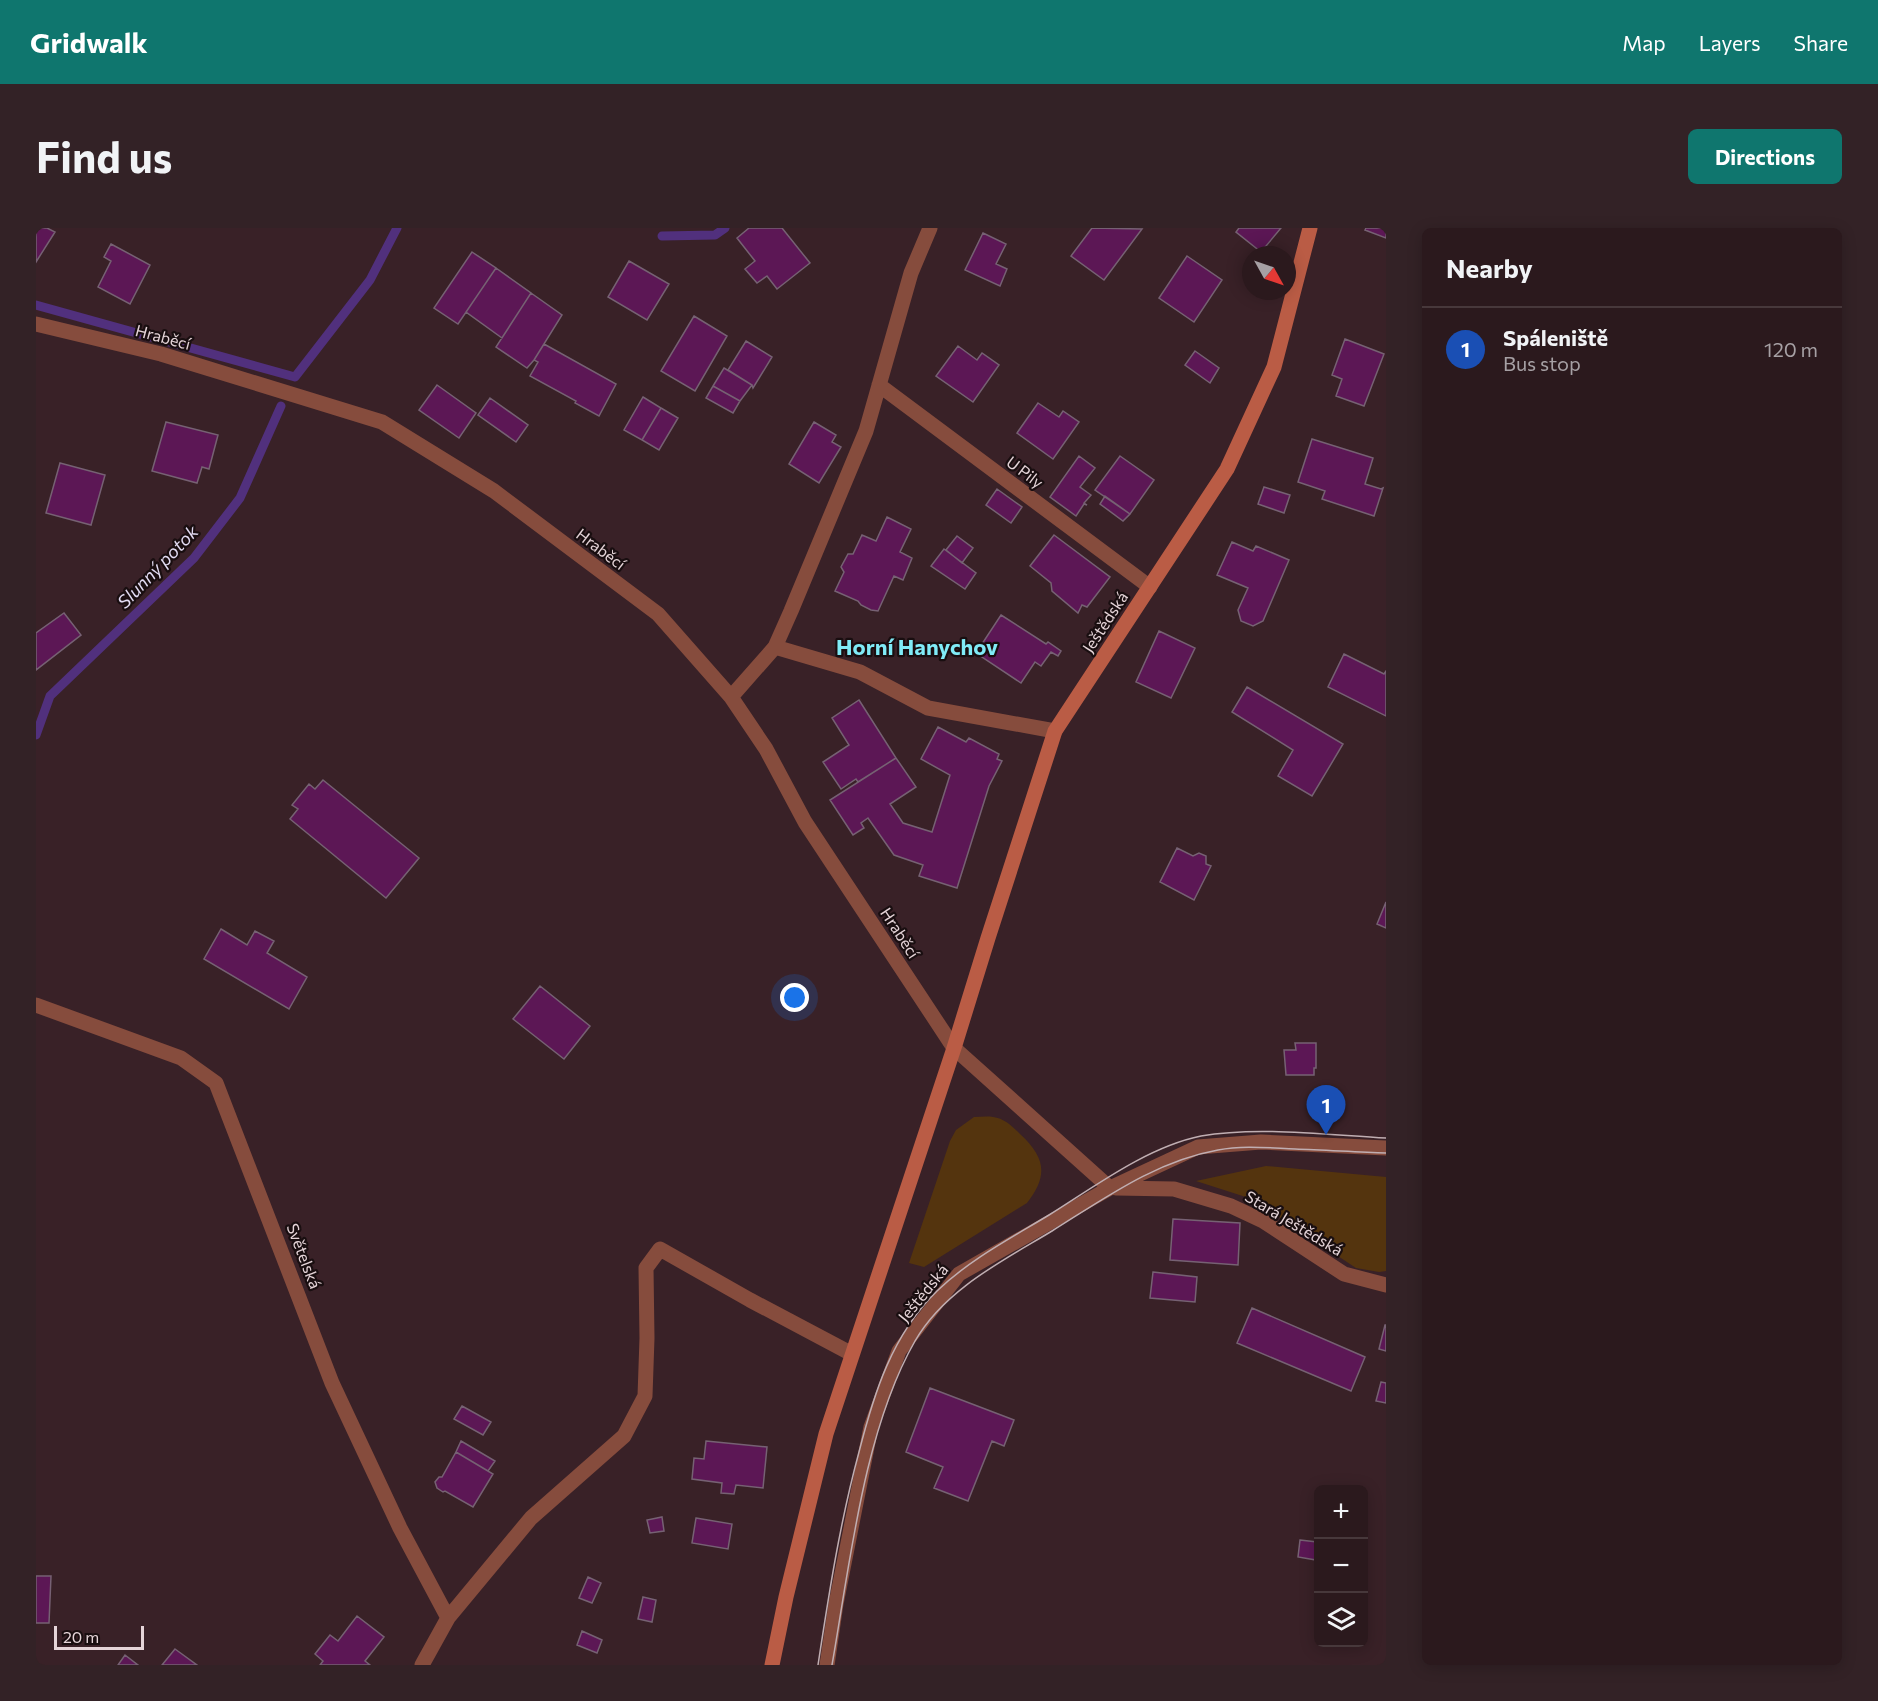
<!DOCTYPE html>
<meta charset="utf-8">
<style>
:root{--surface:#2b191d;--page:#332226;--text:#f1f3f6;--muted:#a6a0a4;--line:#47383b;--accent:#0f766e}
body{margin:0;font-family:Commissioner,sans-serif;background:var(--page);color:var(--text)}
.controls{position:absolute;right:18px;bottom:18px;display:grid;overflow:hidden;border-radius:9px;box-shadow:0 3px 15px #0003}
.controls button{width:54px;height:54px;display:grid;place-items:center;padding:0;border:0;border-bottom:2px solid var(--line);background:var(--surface);color:var(--text);font:30px sans-serif}
.compass{position:absolute;left:1206px;top:18px;width:54px;height:54px;border-radius:50%;background:var(--surface);box-shadow:0 3px 15px #0003;rotate:130deg}
.scale{position:absolute;left:18px;bottom:15px;width:90px;box-sizing:border-box;padding-left:6px;border:3px solid #e5d4d8;border-top:0;font-size:16px;line-height:21px;white-space:nowrap;color:#e5d4d8;-webkit-text-stroke:4px #190e10;paint-order:stroke}
.you{position:absolute;left:759px;top:770px;width:21px;height:21px;margin:-15px;border:4px solid #fff;border-radius:50%;background:#1a73e8;box-shadow:0 0 0 9px #1a73e833}
.badge{display:grid;place-items:center;width:39px;height:39px;border-radius:50%;background:var(--accent);color:#fff;font-size:20px;font-weight:700}
.pin{position:absolute;translate:-50% -50px;filter:drop-shadow(0 2px 3px #0008)}
.pin::after{content:'';position:absolute;top:32px;width:21px;height:18px;background:inherit;clip-path:polygon(0 0,100% 0,50% 100%)}
.list{margin:0;padding:0;list-style:none}
h2{display:flex;justify-content:space-between;align-items:center;height:78px;margin:0;padding:0 24px;font-size:26px}
h2 small{font-size:20px;font-weight:400;color:var(--muted)}
.list li{display:grid;grid-template-columns:39px 1fr auto;gap:18px;align-items:center;box-sizing:border-box;height:84px;padding:0 24px;border-top:2px solid var(--line)}
.list b{display:block;font-size:22px;white-space:nowrap}
.list p{margin:0;font-size:20px;white-space:nowrap;color:var(--muted)}
.list em{font-size:20px;font-style:normal;color:var(--muted)}
.icon{flex:none;width:33px;height:33px;fill:none;stroke:currentColor;stroke-width:2;stroke-linecap:round;stroke-linejoin:round}
.map{position:relative;flex:none;width:1350px;height:1437px;overflow:hidden;border-radius:9px}
header{display:flex;align-items:center;gap:36px;box-sizing:border-box;height:84px;padding:0 30px;background:var(--accent);color:#fff}
header strong{font-size:28px}
nav{display:flex;gap:33px;margin-inline-start:auto;font-size:21px}
.intro{display:flex;align-items:center;justify-content:space-between;box-sizing:border-box;height:144px;padding:0 36px}
h1{margin:0;font-size:42px}
.button{padding:15px 27px;border-radius:9px;background:var(--accent);color:#fff;font-size:21px;font-weight:700}
main{display:flex;gap:36px;padding:0 36px}
aside{flex:1;background:var(--surface);border-radius:9px;box-shadow:0 3px 15px #0003}
.map>svg:first-child{display:block}
.green{fill:#54340e}
.lines{fill:none;stroke-linecap:round;stroke-linejoin:round}
.stream{stroke:#51307d;stroke-width:9}
.building{fill:#5c1755;stroke:#766173;stroke-width:1.5}
.street{stroke:#864c3d;stroke-width:15}
.secondary{stroke:#ba5c45;stroke-width:15}
.tram{stroke:#c0aeb2;stroke-width:1.5}
.labels{text-anchor:middle;stroke-width:4.5;stroke-linejoin:round;paint-order:stroke}
.street-label{font-size:16px;fill:#e5d4d8;stroke:#190e10}
.water-label{font-size:18px;font-style:italic;fill:#e2dbf2;stroke:#190e10}
.district-label{font-size:22px;font-weight:bold;fill:#80ebf7;stroke:#190e10}
</style>
<header>
<strong>Gridwalk</strong>
<nav><a>Map</a><a>Layers</a><a>Share</a></nav>
</header>
<div class="intro"><h1>Find us</h1><a class="button">Directions</a></div>
<main>
<div class="map">
<svg width="1350" height="1437" viewBox="0 0 1350 1437">
<rect width="100%" height="100%" fill="#392127"/>
<path class="green" d="M938 889C944 889 951 888 957 889 968 890 977 899 984 906 1010 930 1012 948 991 975L888 1039 873 1035 914 913 920 902Z
M1230 938 1350 949V1043L1343 1044 1320 1040 1216 971 1160 953Z"/>
<g class="lines">
<path class="stream" d="M626 8 679 7 689 0
M0 77 259 149 334 52 361 0
M0 507 14 468 158 330 204 270 245 178"/>
</g>
<path class="building" d="M0 0H11L19 4 0 34Z
M713 0H746L774 35 741 61 731 48 721 55 709 41 719 33 701 10Z
M1056 0 1106 1 1068 52 1035 28Z
M1203 0H1245L1225 24 1200 4Z
M1330 0H1350V10L1329 2Z
M947 5 970 16 960 36 971 41 964 58 929 42Z
M75 16 114 37 94 76 62 59 75 33 68 29Z
M436 24 460 40 422 96 398 80Z
M1151 28 1186 52 1158 94 1123 70Z
M593 33 633 56 611 92 572 69Z
M460 40 495 65 466 110 430 84Z
M495 65 526 87 498 132 491 140 460 119Z
M658 88 691 108 659 163 625 143Z
M1309 111 1348 126 1328 178 1300 168 1306 151 1296 147Z
M710 113 736 129 717 160 716 157 692 142Z
M508 116 580 156 563 188 539 175 540 173 494 148 502 134 498 132Z
M922 118 941 132 946 125 963 137 937 174 900 148Z
M1159 123 1183 140 1174 155 1149 137Z
M688 140 716 157 704 173 677 158Z
M401 157 440 185 423 210 383 182Z
M677 158 704 173 697 185 670 170Z
M607 169 625 180 606 212 588 202Z
M454 170 492 197 480 214 442 187Z
M1002 175 1023 189 1027 183 1043 194 1017 231 981 205Z
M625 180 642 190 623 222 606 212Z
M130 194 182 207 173 241 166 239 161 255 116 243Z
M778 194 800 207 796 214 805 219 783 255 753 236Z
M1276 211 1337 230 1329 256 1345 261 1347 260 1338 288 1286 271 1289 263 1262 254Z
M1043 228 1059 240 1044 259 1055 267 1048 275 1051 277 1048 276 1040 288 1014 269Z
M1084 228 1118 252 1094 286 1059 262Z
M24 235 69 247 55 297 10 285Z
M1228 259 1254 267 1248 285 1222 276Z
M961 261 986 279 975 295 950 277Z
M1069 268 1094 286 1087 293 1064 276Z
M851 289 875 301 864 324 876 330 867 352 858 348 842 383 835 382 825 377 822 373 799 363 808 344 805 339 812 326H817L826 307 840 313Z
M1018 307 1074 349 1051 379 1046 377 1042 385 1016 363 1015 355 994 338Z
M921 308 937 320 926 335 910 322Z
M1196 314 1217 323 1220 318 1253 332 1227 393 1217 398 1205 393 1202 382 1212 360 1181 347Z
M908 321 940 345 929 361 895 338Z
M28 385 45 407 0 442V405Z
M965 387 1010 416 1012 414 1025 423 1022 428 1015 424 1005 438 999 434 985 455 940 425Z
M1123 403 1159 420 1135 470 1100 454Z
M1308 426 1348 446 1350 443V488L1292 459Z
M1211 459 1307 516 1276 568 1242 548 1257 522 1196 484Z
M823 472 860 530 822 554 820 551 805 561 787 534 813 517 796 490Z
M902 499 930 514 933 510 963 526 961 531 966 533 953 558 921 660 883 648 887 637 858 627 832 590 825 595 828 600 817 607 794 572 860 530 880 559 854 576 867 595 896 604 914 547 885 531Z
M287 552 383 630 350 670 254 591 262 581 256 577 273 556 279 561Z
M1141 620 1157 628 1163 625 1170 628V636L1175 638 1158 672 1124 654Z
M1350 674V700L1341 696Z
M185 701 211 717 219 703 238 713 231 725 271 749 253 781 168 731Z
M504 758 554 798 528 831 477 791Z
M1259 815H1280V840H1278V847H1250L1248 822H1260Z
M1137 991 1204 995 1202 1037 1134 1032Z
M1117 1044 1161 1049 1159 1074 1114 1070Z
M1216 1080 1329 1129 1315 1163 1201 1115Z
M1349 1097H1350V1123L1343 1121Z
M1345 1154 1350 1155V1175L1340 1173Z
M894 1160 978 1192 968 1218 956 1213 932 1273 898 1260 907 1239 870 1224Z
M426 1178 455 1194 447 1207 418 1191Z
M425 1213 459 1233 452 1243 420 1224Z
M670 1213 731 1219 727 1260 700 1257 698 1266 685 1265 686 1255 656 1251 658 1230 668 1231Z
M420 1224 457 1246 437 1279 409 1263 407 1264 401 1260 399 1254 403 1249H406Z
M626 1289 628 1303 614 1305 611 1292Z
M660 1290 696 1296 692 1321 656 1315Z
M1264 1312 1281 1314 1280 1332 1262 1329Z
M0 1348H15L13 1395H0Z
M552 1349 565 1355 556 1375 543 1370Z
M607 1369 620 1372 616 1394 602 1391Z
M321 1388 348 1409 329 1433 334 1437H284L287 1433 279 1426 294 1407 302 1413Z
M546 1403 566 1412 561 1425 541 1417Z
M139 1421 161 1437H126Z
M89 1427 102 1437H82Z"/>
<g class="lines">
<path class="street" d="M0 96 125 126 346 194 458 263 622 386 695 469 730 521 769 594 918 820 1074 960
M843 157 1114 359
M739 419 824 444 892 480 1019 503
M695 469 739 419 755 383 830 203 875 45 894 0
M0 777 145 830 180 855 296 1155 364 1300 412 1390
M1080 960 1138 961 1195 978 1227 993 1308 1046 1350 1057
M386 1437 412 1390 495 1290 588 1208 609 1168 611 1110 610 1040 624 1021 714 1072 816 1126
M791 1437 800 1376 835 1199 863 1123 923 1046 1074 960 1162 919 1225 914 1350 920"/>
<path class="secondary" d="M736 1437 750 1369 790 1206 918 820 952 710 1019 503 1191 241 1238 139 1274 0"/>
<path class="tram" d="M782 1437C793 1365 804 1294 823 1224 838 1165 856 1107 901 1063 933 1032 975 1010 1013 987 1058 959 1111 919 1165 908 1221 898 1293 907 1350 910
M796 1437C814 1335 828 1202 879 1113 909 1061 968 1032 1016 1003 1069 970 1120 933 1182 922 1207 917 1234 920 1259 921 1289 922 1320 924 1350 925"/>
</g>
<g class="labels">
<g class="street-label">
<text transform="translate(127 109) rotate(15)" y="6">Hraběcí</text>
<text transform="translate(989 244) rotate(37)" y="6">U Pily</text>
<text transform="translate(565 321) rotate(37)" y="6">Hraběcí</text>
<text transform="translate(1069 394) rotate(-57)" y="6">Ještědská</text>
<text transform="translate(864 705) rotate(57)" y="6">Hraběcí</text>
<text transform="translate(1258 995) rotate(31)" y="6">Stará Ještědská</text>
<text transform="translate(268 1028) rotate(69)" y="6">Světelská</text>
<text transform="translate(887 1065) rotate(-51)" y="6">Ještědská</text>
</g>
<g class="water-label">
<text transform="translate(122 339) rotate(-46)" y="6">Slunný potok</text>
</g>
<g class="district-label">
<text x="881" y="427">Horní Hanychov</text>
</g>
</g>
</svg>
<div class="controls">
<button>+</button>
<button>−</button>
<button><svg class="icon" aria-label="layers" viewBox="0 0 24 24"><path d="M12 4l9 5-9 5-9-5zM3 14l9 5 9-5"/></svg></button>
</div>
<svg class="compass" viewBox="-18 -18 36 36"><path d="M0-13l5 13h-10z" fill="#e53935"/><path d="M0 13l5-13h-10z" fill="#a6a0a4"/></svg>
<div class="scale">20 m</div>
<div class="you"></div>
<div class="pin badge" style="left:1290px;top:907px;background:#1a4fb4">1</div>
</div>
<aside>
<h2>Nearby<small></small></h2>
<ul class="list">
<li><span class="badge" style="background:#1a4fb4">1</span><div><b>Spáleniště</b><p>Bus stop</p></div><em>120 m</em></li>
</ul>
</aside>
</main>
